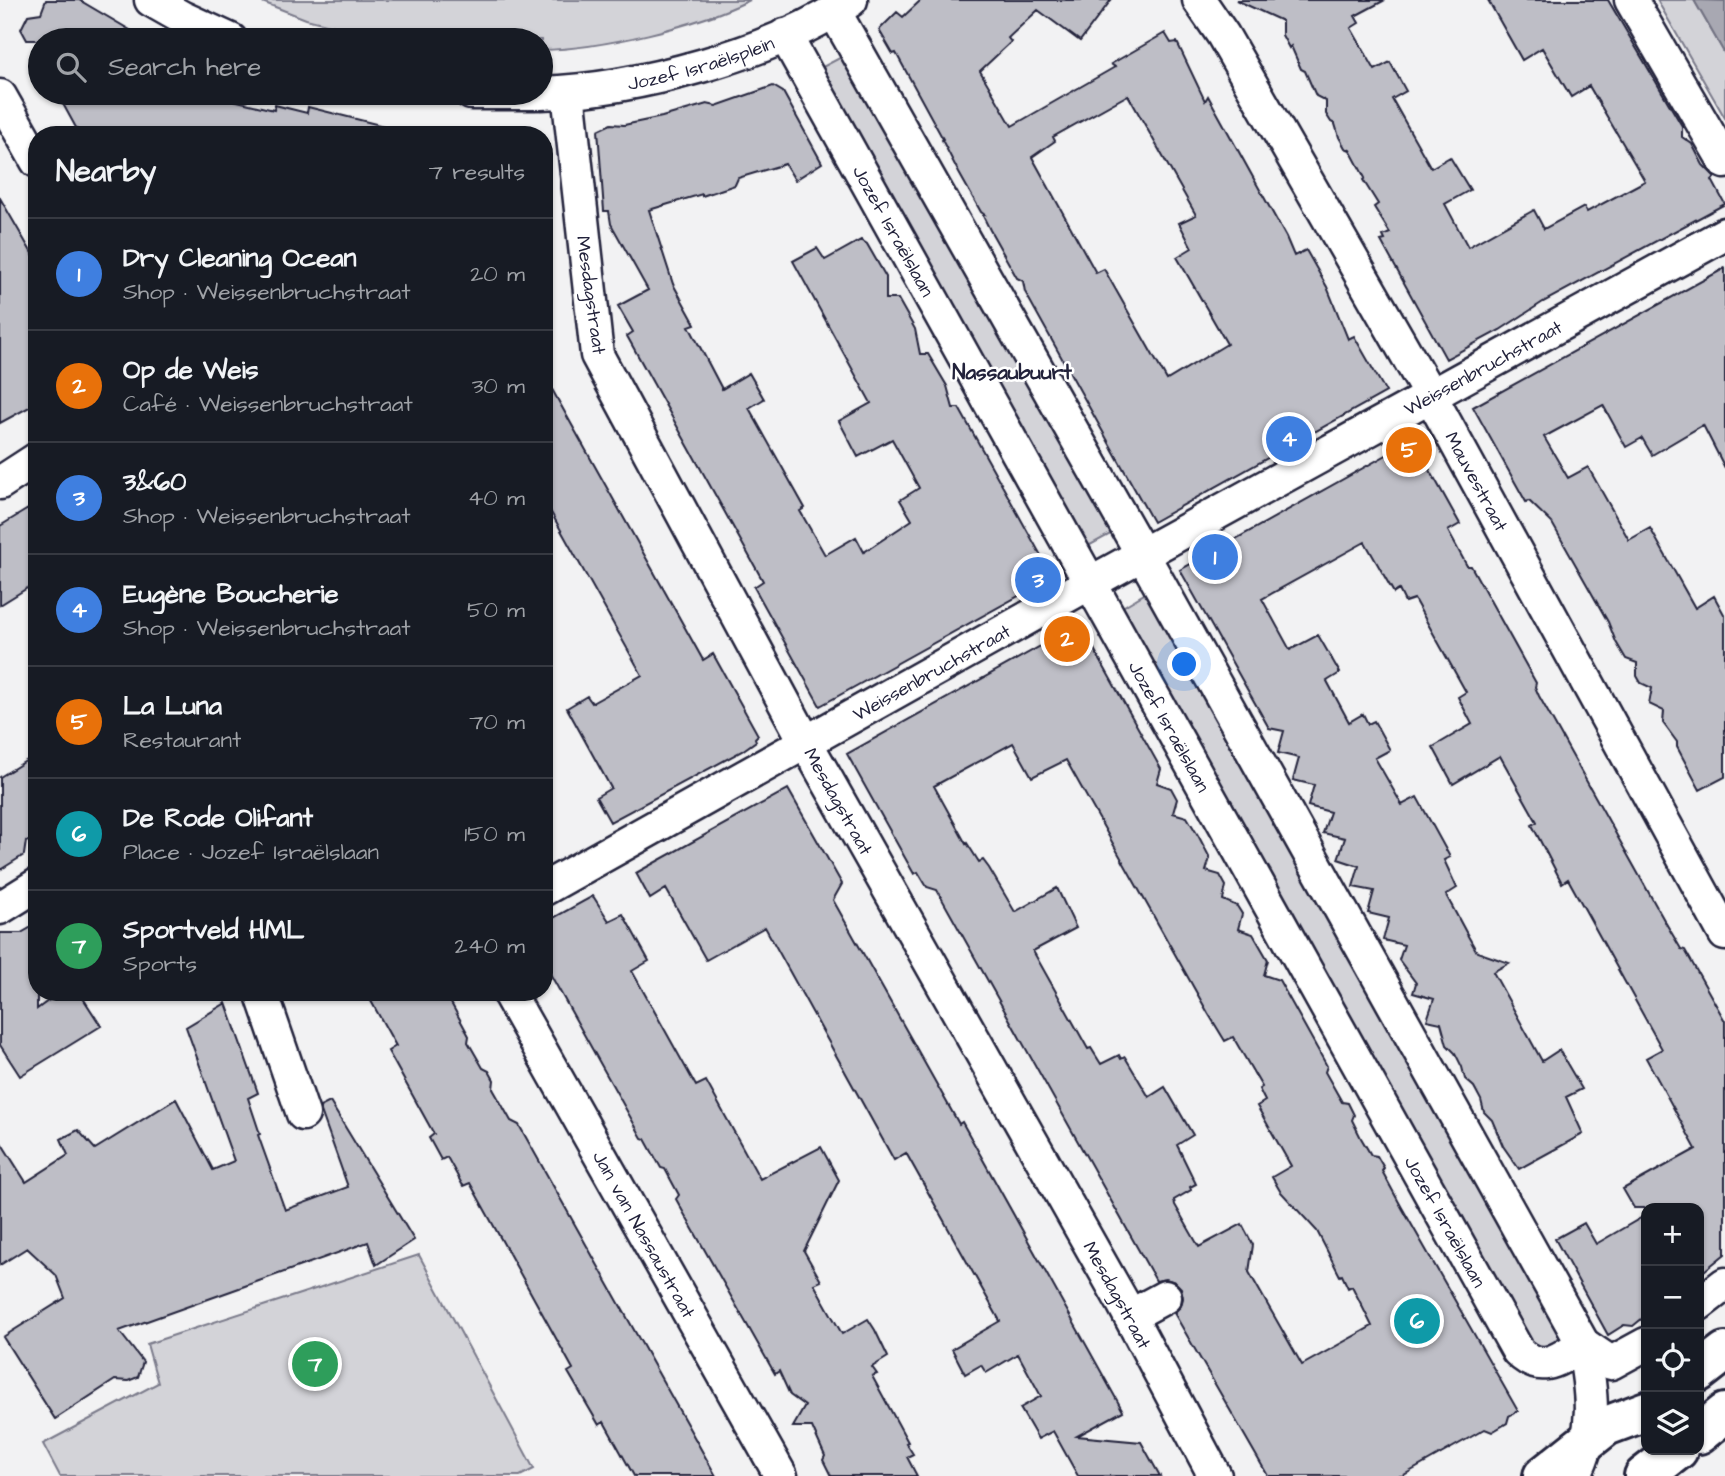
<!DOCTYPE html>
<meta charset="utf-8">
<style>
:root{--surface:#171b24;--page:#242831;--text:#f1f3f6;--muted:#9ea1a6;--line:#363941;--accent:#1a73e8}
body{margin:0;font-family:"Architects Daughter",sans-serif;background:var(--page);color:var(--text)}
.controls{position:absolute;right:21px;bottom:21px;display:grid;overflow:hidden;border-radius:14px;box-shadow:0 2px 5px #0004}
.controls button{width:63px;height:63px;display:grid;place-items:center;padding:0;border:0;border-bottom:2px solid var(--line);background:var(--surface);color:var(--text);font:35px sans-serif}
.you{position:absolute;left:1185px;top:665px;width:24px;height:24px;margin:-18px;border:5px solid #fff;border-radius:50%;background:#1a73e8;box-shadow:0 0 0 10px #1a73e833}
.badge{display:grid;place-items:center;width:46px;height:46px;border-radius:50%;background:var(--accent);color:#fff;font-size:23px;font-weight:700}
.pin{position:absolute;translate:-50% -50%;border:4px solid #fff;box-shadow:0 2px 7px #0006}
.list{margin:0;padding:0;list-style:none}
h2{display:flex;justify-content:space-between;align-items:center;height:91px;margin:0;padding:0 28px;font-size:30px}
h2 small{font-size:23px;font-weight:400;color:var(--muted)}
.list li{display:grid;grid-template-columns:46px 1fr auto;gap:21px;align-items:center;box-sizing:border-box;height:112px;padding:0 28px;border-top:2px solid var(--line)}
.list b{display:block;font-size:26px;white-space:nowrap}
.list p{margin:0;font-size:23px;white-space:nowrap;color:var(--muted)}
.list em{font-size:23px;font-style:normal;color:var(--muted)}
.icon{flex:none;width:38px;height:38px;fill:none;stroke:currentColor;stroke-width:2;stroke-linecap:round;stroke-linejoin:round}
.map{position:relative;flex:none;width:1725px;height:1476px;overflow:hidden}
.search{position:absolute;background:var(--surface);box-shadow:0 2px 5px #0004;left:28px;top:28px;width:525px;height:77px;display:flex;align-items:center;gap:18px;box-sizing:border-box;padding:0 24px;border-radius:38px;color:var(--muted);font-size:26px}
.panel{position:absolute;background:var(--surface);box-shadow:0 2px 5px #0004;left:28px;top:126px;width:525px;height:875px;border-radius:28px}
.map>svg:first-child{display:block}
.green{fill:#d3d3d8;stroke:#7a7a8a;stroke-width:2}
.water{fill:#a8a8b2;stroke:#727282;stroke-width:2}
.building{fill:#bebec6;stroke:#22223b;stroke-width:2;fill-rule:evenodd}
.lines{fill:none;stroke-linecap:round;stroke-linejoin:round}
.minor-casing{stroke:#22223b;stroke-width:37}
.major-casing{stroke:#22223b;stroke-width:44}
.minor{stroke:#fff;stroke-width:32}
.major{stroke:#fff;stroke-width:38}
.labels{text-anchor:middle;stroke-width:5;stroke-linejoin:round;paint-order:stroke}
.street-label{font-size:19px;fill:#22223b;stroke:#fff}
.neighbourhood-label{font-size:21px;font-weight:bold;fill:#22223b;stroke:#fff}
</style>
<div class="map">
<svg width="1725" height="1476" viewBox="0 0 1725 1476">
<rect width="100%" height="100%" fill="#f2f2f3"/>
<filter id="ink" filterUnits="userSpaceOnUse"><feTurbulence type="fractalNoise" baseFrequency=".0143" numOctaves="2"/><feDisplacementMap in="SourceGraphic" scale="14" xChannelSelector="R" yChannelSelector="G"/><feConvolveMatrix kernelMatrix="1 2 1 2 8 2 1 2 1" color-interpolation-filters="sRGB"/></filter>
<g filter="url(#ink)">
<path class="green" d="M257 0H750C697 26 601 49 541 50V40H390L306 19Z
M1657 0H1694L1725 54V118Z
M849 53 1116 531 1081 550 815 71Z
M1151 590 1559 1333C1556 1345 1544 1351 1531 1348L1114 612Z
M419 1255 534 1469 520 1476H60L43 1444 158 1383 147 1344Z"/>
<path class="water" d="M1694 0 1725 1V54Z"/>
<path class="building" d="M46 0H79L147 40H27L21 29 28 15 41 13Z
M921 0H1111L1080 41 1038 10 1008 38 1011 42 980 71 1012 126 1115 67 1111 64 1165 33 1171 43 1177 42 1205 101 1208 96 1286 237 1294 256 1306 250 1327 287 1348 339 1354 336 1386 392 1153 522 1025 292 1023 281 1017 278 990 230 983 216 985 215 981 212 959 173 942 140 943 139 896 53 893 54 879 30 897 12 903 17ZM1128 95 1196 215 1179 223 1192 248 1177 257 1227 344 1167 380 1104 269 1096 273 1032 157 1055 141 1053 137Z
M1236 0H1385L1355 16 1359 23 1351 28 1375 70 1390 62 1406 91 1392 99 1431 168 1450 157 1470 190 1445 204 1468 247 1534 210 1544 229 1584 207 1587 212 1645 181 1589 86 1571 97 1542 48 1522 60 1488 0H1608L1682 126V137L1692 144 1703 165 1715 177 1712 180 1725 204 1543 302 1500 330 1446 359 1381 241 1385 240 1383 236 1390 233 1374 207 1378 204 1363 180 1365 178 1350 150 1345 148 1339 137 1335 124 1331 122 1326 114V101L1316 96 1305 71 1301 69 1291 46 1289 48 1282 35V21Z
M773 86 783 92 822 163 795 180 785 164 738 178 735 185 702 196V194L649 210 673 284 695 324 689 326 722 389 749 373 764 399 749 408 805 508 800 511 825 555 856 537 864 552 912 520 900 500 919 488 892 439 858 457 839 421 871 403 793 261 817 248 825 260 861 240 867 244 886 277V299H898L915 329 920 354H928L947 386 953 408H959L1053 577 820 706 754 587 763 581 627 336 633 332 618 306 648 290 611 224 609 211H604L598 130 611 124 624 125 662 117 707 104 716 106Z
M57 93H204L274 110 275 105 307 113 308 107 384 126 383 135H80Z
M0 198 37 262V403L0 423Z
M1725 268V468L1703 425 1652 455 1642 438 1626 447 1603 405 1544 437 1568 478 1588 467 1629 540 1650 528 1695 608 1714 596 1725 616V777L1700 790 1677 747V742L1663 723 1664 711 1649 704 1652 688 1641 683 1637 676V663L1626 659 1616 642 1608 622 1552 523 1529 501 1526 502 1473 407Z
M544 375 703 660 713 654 758 735 755 738 756 741 742 751 610 822 596 797 611 788 567 708 587 696 592 703 642 675 544 500Z
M1408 443 1411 448 1416 445 1460 524 1448 531 1467 566H1471L1536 683 1535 687 1539 696 1664 920 1681 949 1685 950 1725 1021V1254L1699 1275V1208H1634L1623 1189 1696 1149 1646 1058 1662 1049 1568 879 1562 883 1532 825 1537 822 1500 756 1453 784 1433 747 1472 724 1458 697 1466 692 1414 599 1405 602 1399 590 1394 593 1365 542 1262 599 1290 650 1318 635 1340 673 1327 681 1349 722 1363 714 1368 724 1374 721 1390 750 1375 758 1402 805 1417 797 1450 857 1444 860 1457 888 1446 895 1468 936 1477 952 1509 963 1493 972 1542 1061 1559 1050 1582 1089 1566 1097 1583 1134 1519 1169 1503 1146 1492 1120 1484 1112 1481 1100 1474 1087 1465 1079 1462 1067 1455 1053 1447 1045 1441 1023 1427 1020 1434 999 1413 993 1416 983 1399 960 1404 945 1383 940 1389 918 1368 913 1374 891 1353 887 1359 866 1338 859 1345 838 1323 833 1330 812 1308 806 1314 785 1293 780 1299 758 1278 753 1284 731 1269 728 1180 570Z
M28 509 37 523V582L0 605V526Z
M1080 624 1161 769 1157 783 1171 788 1177 799 1173 813 1187 817 1199 837 1210 858 1206 871 1220 875 1226 886 1223 900 1237 906 1242 914 1238 929 1253 934 1268 960 1264 975 1279 980 1327 1066 1325 1072 1342 1102 1348 1103 1354 1115 1352 1120 1361 1138 1371 1155 1377 1156 1384 1168 1382 1171 1401 1206 1518 1411 1509 1416 1507 1423 1492 1432 1485 1429 1402 1476H1268L1174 1313 1181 1306 1183 1298 1181 1288 1175 1282 1166 1279 1156 1281 937 890 927 887 918 872 914 874 847 754ZM1013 743 1032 777 1066 760 1208 1013 1225 1041 1233 1037 1262 1087 1259 1089 1265 1101 1257 1106 1291 1166 1272 1177 1280 1191 1317 1231 1340 1276 1342 1275 1348 1288 1352 1286 1372 1326 1302 1365 1249 1272 1253 1245 1242 1224 1199 1247 1175 1205 1174 1200 1191 1190 1190 1187 1196 1184 1177 1145 1193 1135 1165 1087 1149 1097 1125 1057 1121 1059 1119 1055 1101 1064 1091 1048 1088 1049 1033 951 1076 928 1057 888 1015 912 989 868 983 860 979 862 967 843 966 844 934 786Z
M37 754V843L26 841 24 855 0 870V777Z
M788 789 842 884 833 900 959 1124 962 1122 1123 1411 1077 1436 1141 1442 1160 1476H1078L1053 1431 1038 1439 1020 1408 1041 1396 1018 1354 986 1373 981 1365 965 1374 952 1349 1000 1321 906 1153 894 1160 765 927 706 960 666 889 650 899 636 873Z
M593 896 609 921 623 914 649 961 632 971 696 1086 706 1081 760 1179 821 1147 839 1180 804 1251 821 1281 814 1284 842 1334 868 1319 875 1330 888 1357 872 1367 877 1374 872 1376 908 1442 906 1443 913 1454 907 1457 917 1476H831L823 1460 825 1456 812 1427H793L805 1406 790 1395 779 1371 775 1374 682 1210 676 1199 679 1195 665 1169 661 1168 645 1139 642 1138 544 963V923Z
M37 924V1009L60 992H79L101 1026 20 1076 0 1045V933H21Z
M366 992H445L469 1036 468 1042 483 1068 489 1071 494 1080 493 1089 497 1096 511 1121 519 1125 716 1476H634L604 1422 599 1425 568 1372 573 1369 470 1183 463 1186 447 1157 441 1160 429 1138 434 1134 388 1051 396 1046Z
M226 1003 258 1093 248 1098 260 1134 258 1135 285 1210 348 1187 321 1111 320 1107 330 1102 414 1240 376 1265 368 1242 119 1331 143 1362 138 1377 128 1381 115 1380 55 1419 3 1337 65 1298 56 1275 27 1248 0 1265V1141L26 1182 68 1155 61 1139 78 1130 95 1149 176 1099 213 1170 234 1161 186 1027Z
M1646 1215V1308L1644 1317 1633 1326 1624 1325 1608 1335 1555 1239 1584 1223 1596 1244Z"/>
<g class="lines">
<g class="minor-casing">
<g id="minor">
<path d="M151 0 181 17 231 40"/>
<path id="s1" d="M1199 0 1223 35 1430 395 1725 934"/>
<path d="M1631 0 1725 162"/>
<path d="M834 11 1153 573 1583 1344C1592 1392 1598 1430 1574 1476"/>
<path id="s2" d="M785 35 1518 1351C1542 1375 1559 1359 1583 1344"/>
<path id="s3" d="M568 92 597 355 805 741 1123 1303 1215 1476"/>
<path d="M471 93H536"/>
<path id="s4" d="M541 93C635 90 773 54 851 0"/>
<path d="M0 96 37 161"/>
<path d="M0 483 37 459"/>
<path id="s5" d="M544 889 1090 583 1725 234"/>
<path d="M0 908 37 885"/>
<path d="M261 992 303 1114"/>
<path id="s6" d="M508 992 781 1476"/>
<path d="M1699 1304 1725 1284"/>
<path d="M1130 1316 1165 1297"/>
<path d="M1583 1344 1611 1363 1646 1344"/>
</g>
</g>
<g class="major-casing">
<path id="major" d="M1699 1372 1725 1352
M1699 1434 1725 1413
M1543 1476 1606 1426 1646 1411
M1644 1476 1678 1450"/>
</g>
<use href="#minor" class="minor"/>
<use href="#major" class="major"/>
</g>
</g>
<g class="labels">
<g class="street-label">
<text dy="7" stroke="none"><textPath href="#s4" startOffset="163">Jozef Israëlsplein</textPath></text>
<text dy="7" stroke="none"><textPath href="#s2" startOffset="224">Jozef Israëlslaan</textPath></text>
<text transform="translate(592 295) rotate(82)" y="7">Mesdagstraat</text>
<text dy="7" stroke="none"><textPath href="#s5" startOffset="1074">Weissenbruchstraat</textPath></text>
<text dy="7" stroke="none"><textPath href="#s1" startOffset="556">Mauvestraat</textPath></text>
<text dy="7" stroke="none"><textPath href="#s5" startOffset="444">Weissenbruchstraat</textPath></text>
<text dy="7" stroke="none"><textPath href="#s2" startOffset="791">Jozef Israëlslaan</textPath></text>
<text dy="7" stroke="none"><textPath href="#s3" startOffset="772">Mesdagstraat</textPath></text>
<text dy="7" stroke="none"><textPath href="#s2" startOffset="1358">Jozef Israëlslaan</textPath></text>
<text dy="7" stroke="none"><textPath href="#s6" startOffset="278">Jan van Nassaustraat</textPath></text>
<text dy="7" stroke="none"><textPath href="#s3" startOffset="1339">Mesdagstraat</textPath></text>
</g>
<g class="neighbourhood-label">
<text x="1012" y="379">Nassaubuurt</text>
</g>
</g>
</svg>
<div class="controls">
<button>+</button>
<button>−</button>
<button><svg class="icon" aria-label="locate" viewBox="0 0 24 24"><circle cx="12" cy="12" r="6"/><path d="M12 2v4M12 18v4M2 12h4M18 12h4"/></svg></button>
<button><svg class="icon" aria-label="layers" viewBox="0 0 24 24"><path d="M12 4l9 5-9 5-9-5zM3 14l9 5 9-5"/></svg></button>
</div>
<div class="you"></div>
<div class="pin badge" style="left:1215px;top:557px;background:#3f7fe0">1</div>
<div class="pin badge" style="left:1067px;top:639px;background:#e8710a">2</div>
<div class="pin badge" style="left:1038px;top:580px;background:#3f7fe0">3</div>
<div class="pin badge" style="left:1289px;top:439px;background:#3f7fe0">4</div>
<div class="pin badge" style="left:1409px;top:450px;background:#e8710a">5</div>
<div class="pin badge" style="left:1417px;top:1321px;background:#0f9aa8">6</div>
<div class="pin badge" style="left:315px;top:1364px;background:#2e9e5b">7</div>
<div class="search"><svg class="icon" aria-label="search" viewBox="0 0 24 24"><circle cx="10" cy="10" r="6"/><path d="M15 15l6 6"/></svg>Search here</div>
<section class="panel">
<h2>Nearby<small>7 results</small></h2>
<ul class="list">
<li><span class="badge" style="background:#3f7fe0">1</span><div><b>Dry Cleaning Ocean</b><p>Shop · Weissenbruchstraat</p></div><em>20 m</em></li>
<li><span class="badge" style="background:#e8710a">2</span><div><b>Op de Weis</b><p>Café · Weissenbruchstraat</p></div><em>30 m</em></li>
<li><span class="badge" style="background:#3f7fe0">3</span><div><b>3&amp;60</b><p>Shop · Weissenbruchstraat</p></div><em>40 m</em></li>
<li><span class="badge" style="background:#3f7fe0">4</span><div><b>Eugène Boucherie</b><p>Shop · Weissenbruchstraat</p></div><em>50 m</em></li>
<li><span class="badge" style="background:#e8710a">5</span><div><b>La Luna</b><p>Restaurant</p></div><em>70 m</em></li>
<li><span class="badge" style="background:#0f9aa8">6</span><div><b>De Rode Olifant</b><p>Place · Jozef Israëlslaan</p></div><em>150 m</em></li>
<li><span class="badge" style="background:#2e9e5b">7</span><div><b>Sportveld HML</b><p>Sports</p></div><em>240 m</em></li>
</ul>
</section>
</div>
